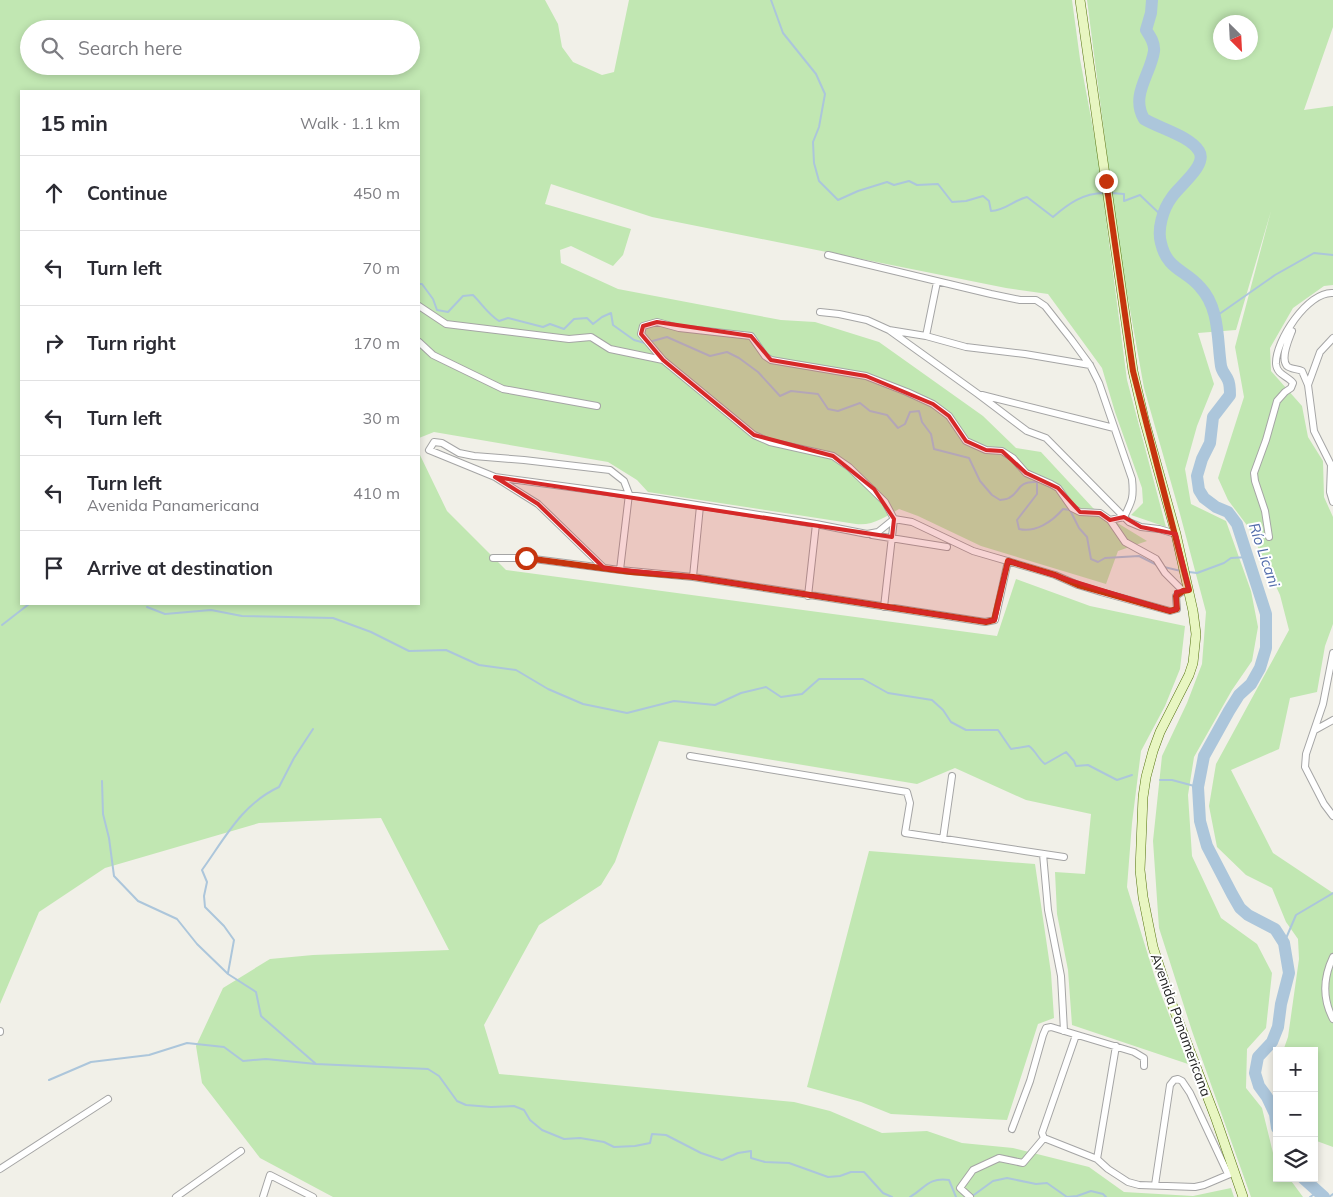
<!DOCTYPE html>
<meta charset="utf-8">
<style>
:root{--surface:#fff;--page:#f7f7f7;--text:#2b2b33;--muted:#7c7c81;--line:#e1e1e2}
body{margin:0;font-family:Mulish,sans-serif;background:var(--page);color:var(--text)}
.controls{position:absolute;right:15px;bottom:15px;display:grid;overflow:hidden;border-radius:0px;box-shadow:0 2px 8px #0003}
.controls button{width:45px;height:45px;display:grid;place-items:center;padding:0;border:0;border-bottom:1px solid var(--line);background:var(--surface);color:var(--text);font:25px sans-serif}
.compass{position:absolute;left:1213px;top:15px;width:45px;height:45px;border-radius:50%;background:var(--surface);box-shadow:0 2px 8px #0003;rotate:156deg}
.stop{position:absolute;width:15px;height:15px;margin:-11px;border:4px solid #c5340d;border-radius:50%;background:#fff}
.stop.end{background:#c5340d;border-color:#fff;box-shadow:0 1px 5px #0008}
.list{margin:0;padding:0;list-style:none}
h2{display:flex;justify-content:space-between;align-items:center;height:65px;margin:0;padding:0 20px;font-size:21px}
h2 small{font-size:16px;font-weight:400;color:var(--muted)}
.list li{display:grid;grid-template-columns:32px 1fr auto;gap:15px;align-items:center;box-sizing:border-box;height:75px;padding:0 20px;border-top:1px solid var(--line)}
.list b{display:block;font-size:19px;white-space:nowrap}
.list p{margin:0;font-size:16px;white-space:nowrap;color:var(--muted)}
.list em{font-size:16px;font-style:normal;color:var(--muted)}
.icon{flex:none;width:28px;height:28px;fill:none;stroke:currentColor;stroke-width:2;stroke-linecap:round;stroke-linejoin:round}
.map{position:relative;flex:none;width:1333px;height:1197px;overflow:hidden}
.search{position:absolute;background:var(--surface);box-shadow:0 2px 8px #0003;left:20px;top:20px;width:400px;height:55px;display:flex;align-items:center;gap:12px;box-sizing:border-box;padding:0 18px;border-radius:28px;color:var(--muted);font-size:19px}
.panel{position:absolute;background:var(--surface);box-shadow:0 2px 8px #0003;left:20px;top:90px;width:400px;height:515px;border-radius:0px}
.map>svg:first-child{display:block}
.grass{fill:#c1e7b2;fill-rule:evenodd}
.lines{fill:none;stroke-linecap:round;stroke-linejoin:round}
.stream{stroke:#acc6db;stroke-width:2}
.river{stroke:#acc6db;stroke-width:12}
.minor-casing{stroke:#a5a5a5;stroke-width:8}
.secondary-casing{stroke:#53730c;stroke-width:10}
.minor{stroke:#fff;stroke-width:6}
.secondary{stroke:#e8f6c1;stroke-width:9}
.route{stroke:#c5340d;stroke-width:6}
.marked{fill:#d62828;fill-opacity:0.2;stroke:#d62828;stroke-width:4;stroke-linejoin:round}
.labels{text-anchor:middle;stroke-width:4;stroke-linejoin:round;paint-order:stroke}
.street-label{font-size:14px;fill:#212121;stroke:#fff}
.water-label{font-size:15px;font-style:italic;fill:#526cab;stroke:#fff}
</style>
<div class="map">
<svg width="1333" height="1197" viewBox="0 0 1333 1197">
<rect width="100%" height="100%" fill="#f1f0e8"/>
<path class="grass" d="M0 0H545L558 24 562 47 573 62 602 75 614 72 629 0H1072L1080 59 1097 150 1127 380 1166 527 1131 515 1143 503 1142 488 1115 412 1102 368 1048 294 1006 288 652 217 551 184 545 204 631 229 623 255 613 266 571 246 560 250 561 263 618 289 781 320 815 322 879 342 983 416 1016 448 1041 452 1093 508 1147 541 1118 551 1106 584 981 546 918 516 899 509C885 517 873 526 856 524L648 492 637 480 608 462 434 432 419 438V91H21V604H419V453L447 511 506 570 997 636 1016 579 1090 606 1185 626 1180 669 1165 706 1141 751 1132 823 1127 887 1156 981 1188 1064 1072 1025 1068 970 1057 914 1055 872 1085 874 1091 814 1026 800 955 768 917 784 659 741 615 862 601 885 539 925 484 1025 499 1074 794 1102 830 1111 882 1133 927 1131 962 1143 1013 1148 1089 1167 1124 1192 1193 1196 1231 1188 1234 1197H333L260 1158 202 1083 196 1046 223 988 270 959 313 955 449 950 381 818 259 823 105 868 39 912 0 1004ZM29 29H411V66H29Z
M1087 0H1333V27L1304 110 1333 106V285L1324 286 1293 308 1270 348 1271 371 1302 406 1308 437 1323 461 1324 497 1333 517V624L1325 646 1317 692 1290 698 1279 749 1231 770 1273 853 1333 893V1147L1314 1140V1051H1283L1288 1037 1299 959 1298 939 1286 922 1272 888 1246 875 1217 847 1209 806 1216 764 1289 630 1280 595 1249 528 1228 500 1218 478 1244 397 1235 347 1271 211 1236 330 1198 333 1214 384 1197 426 1185 469 1191 504 1226 521 1251 591 1258 627 1252 661 1232 690 1194 757 1188 795 1192 856 1221 918 1257 944 1272 973 1266 1028 1247 1049 1246 1088 1262 1108 1274 1157 1277 1161V1178H1289L1303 1197H1251L1192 1031 1159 928 1153 841 1162 756 1187 703 1202 664 1206 612 1180 514 1144 388 1119 248ZM1220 22H1250V52H1220Z
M869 851 1035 864 1051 973 1054 1018 1038 1024 1007 1120 891 1114 861 1102 807 1087Z"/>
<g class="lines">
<path class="stream" d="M771 0 783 33 816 74 825 94 819 127 813 142 814 163 819 181 838 200 858 191 887 182 894 185 909 181 917 185 938 184 952 202 966 201 983 196 989 201 991 211C1005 211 1014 200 1027 197L1053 217C1068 204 1083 193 1104 193
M1111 193 1124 194V201L1140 195 1163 217
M419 284H422L433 299 437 310 448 312 463 296 473 295C482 304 488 314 499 321L508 318 543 327 550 324 564 329 574 319 587 318 593 324 602 317 611 313 613 325 634 340 645 343
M1215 317 1275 275 1314 253 1333 255
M649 342 667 337 710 356 727 352 739 358 758 372 780 396 791 391 818 394 828 409 838 411 860 403 870 411 887 415 898 428 905 424 910 412 919 411 922 422 931 434 934 449 969 458 980 481 992 495 1000 500C1003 499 1006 500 1009 498 1021 492 1016 481 1037 482V494L1017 520 1019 529C1035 533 1052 522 1063 509L1070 510 1079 528 1087 537 1091 559 1098 562 1105 558 1139 556 1157 565
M1164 567 1181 571
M1189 572 1197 573 1224 563 1231 558 1248 557
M147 607 165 614 211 610 242 616 333 618 371 632 409 651 446 650 479 665 516 670 548 689 583 704 627 713 674 701 715 705 741 693 766 687 781 697 802 694 819 679H863L888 693 932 700 943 710 951 722 966 730H998L1011 749 1029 746C1036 751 1038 759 1045 764L1066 752 1074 761 1076 766 1088 765 1117 780 1132 775
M2 625 29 604
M1160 780H1172L1198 787
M102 781 103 814 109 838 114 876 138 901 177 919 197 944 228 974 256 992 261 1016 316 1064
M1284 943 1296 915 1333 893
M228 973 234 940 224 926 205 907 204 896 207 882 202 870C225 838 242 804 279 787L294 758 313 729
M49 1080 91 1062 149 1055 187 1043 224 1047 243 1061 266 1059 316 1064 428 1069 439 1076 457 1101 466 1105 491 1107 514 1106 524 1110 530 1120 542 1130 564 1139 580 1138 604 1142 614 1147 635 1146 650 1143 652 1134 666 1135 701 1153 722 1160 738 1153 751 1151V1158L765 1162 789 1163 828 1177 840 1176 851 1172H864L883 1193 892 1197
M910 1197C925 1188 929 1177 949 1180L956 1197
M971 1197 993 1181 1007 1178 1036 1184 1047 1183 1067 1197 1077 1196 1091 1191 1103 1194 1106 1197
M1310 1197 1319 1191
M1329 1197 1333 1194"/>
<path class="river" d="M1152 0 1151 13 1146 30C1150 36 1155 43 1154 51 1151 74 1130 95 1144 119 1159 128 1190 136 1199 151 1208 165 1179 186 1172 197 1163 209 1157 229 1161 243 1167 270 1186 270 1200 287 1220 308 1217 340 1221 366 1222 372 1226 375 1228 380 1230 384 1230 390 1230 395L1213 417 1210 443 1202 459 1197 476 1199 490 1204 498 1216 507 1228 512 1237 524 1266 614V648L1260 668 1251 684 1239 695 1229 711 1204 756 1198 787 1200 821 1207 846 1232 894 1240 908 1248 915 1275 929 1284 943 1289 973 1281 1004 1278 1027 1272 1042 1258 1057 1255 1073 1259 1086 1267 1097 1275 1114 1277 1128
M1303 1178 1324 1197"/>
<g class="minor-casing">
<path id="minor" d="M419 306 446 324 569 339 591 337 610 349 663 360 754 435 770 442 833 456 849 467 885 502 894 519 884 607
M820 312 839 314 867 320 889 330 926 336 966 347 1025 354 1090 365
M889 330 978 394 1027 431 1046 438 1129 522 1141 527 1159 529 1176 534
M1292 331C1289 339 1280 358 1287 366 1290 369 1298 369 1302 371L1308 385
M926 336 937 282
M1333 338 1320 352 1308 385 1314 431 1331 465 1330 492 1333 502
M419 342 433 355 503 389 597 406
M663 360 641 334 643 326 657 322 679 328 751 336 765 356 771 360 866 376 907 392 933 404 949 416 966 441 986 450 1002 451 1013 458 1026 473 1051 484 1058 488 1072 508 1080 512 1100 513 1110 520 1124 517C1132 501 1134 498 1132 479L1099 383 1090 365 1071 339 1045 306 1036 300H1020L991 294 828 255
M982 395 1114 428
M495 477 538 504 604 568 620 570 629 494 624 481 610 470 524 460 474 456 459 453 442 443 434 442 429 450 495 477 659 499 816 524 867 534 878 532 894 519 912 522 973 551 1055 575 1078 585 1101 592 1170 611 1177 609 1176 596 1183 591 1189 590
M1110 520 1125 542 1156 559 1165 573 1183 591
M872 535 947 547
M1269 537 1265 511 1255 481 1254 473 1266 440 1277 401 1285 392 1291 388 1293 383C1288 376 1277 375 1276 364 1275 341 1308 291 1333 293
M493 558H526L604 568
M620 570 693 577 985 622 995 620 1008 561
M693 577 700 506
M808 596 816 524
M1333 653 1323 704 1306 754 1305 767 1324 804 1333 816
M1315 730 1333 720
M690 756 907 792 910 803 905 833 1064 857
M943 839 952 776
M1043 854 1048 910 1061 976 1064 1031
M1333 957C1323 978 1322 998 1333 1019
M0 1032V1031
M1012 1129 1030 1081 1043 1035 1046 1028 1051 1027 1134 1052 1144 1058V1066
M1044 1138 1097 1159 1108 1169 1128 1182 1139 1185 1195 1187 1204 1185 1230 1174
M1097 1159 1116 1046
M0 1169 108 1099
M1155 1185 1170 1085 1174 1080 1178 1079 1182 1081 1190 1093 1228 1174
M176 1197 241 1151
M263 1197 270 1175 313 1197
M970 1197 960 1188 973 1170 999 1158 1023 1163 1044 1138 1042 1133 1076 1035"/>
</g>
<g class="secondary-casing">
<path id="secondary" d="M1080 0 1133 371 1144 419 1176 534 1193 611 1196 634 1193 663 1189 675 1160 732 1153 751 1146 777 1143 797 1140 870 1143 897 1153 947 1170 999 1216 1119 1243 1197"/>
</g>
<use href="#minor" class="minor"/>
<use href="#secondary" class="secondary"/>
</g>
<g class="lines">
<path class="route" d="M526 558 631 572 693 577 986 622 994 620 1008 561 1055 575 1078 585 1170 611 1177 609 1176 596 1183 591 1189 590 1133 371 1106 181"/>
</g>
<path class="marked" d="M657 322 751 336 771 360 866 376 933 404 949 416 966 441 986 450 1002 451 1026 473 1058 488 1080 512 1100 513 1110 520 1124 517 1141 527 1176 534 1189 590 1176 592 1177 609 1170 611 1008 561 995 620 985 622 693 577 604 568 538 504 495 477 892 537 894 519 874 489 833 456 754 435 663 360 641 334 643 326Z"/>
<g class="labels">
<g class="street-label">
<text transform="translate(1181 1025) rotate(70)" y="5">Avenida Panamericana</text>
</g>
<g class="water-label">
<text transform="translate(1264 555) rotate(71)" y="5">Río Licani</text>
</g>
</g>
</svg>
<div class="controls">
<button>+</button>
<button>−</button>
<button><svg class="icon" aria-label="layers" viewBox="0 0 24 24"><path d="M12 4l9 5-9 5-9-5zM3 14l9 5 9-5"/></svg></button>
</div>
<svg class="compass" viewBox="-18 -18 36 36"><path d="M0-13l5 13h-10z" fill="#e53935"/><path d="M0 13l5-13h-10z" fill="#7c7c81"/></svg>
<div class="stop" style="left:526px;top:558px"></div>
<div class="stop end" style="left:1106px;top:181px"></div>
<div class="search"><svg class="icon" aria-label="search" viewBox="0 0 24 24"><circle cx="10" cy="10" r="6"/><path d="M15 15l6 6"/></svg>Search here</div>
<section class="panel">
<h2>15 min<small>Walk · 1.1 km</small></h2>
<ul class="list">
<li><svg class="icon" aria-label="ahead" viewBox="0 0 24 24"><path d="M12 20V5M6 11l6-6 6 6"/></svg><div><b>Continue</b></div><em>450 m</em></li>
<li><svg class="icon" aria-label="left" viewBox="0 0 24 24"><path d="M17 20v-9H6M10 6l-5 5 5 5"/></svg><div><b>Turn left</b></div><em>70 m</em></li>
<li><svg class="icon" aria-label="right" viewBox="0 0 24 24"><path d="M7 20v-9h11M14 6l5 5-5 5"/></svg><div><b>Turn right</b></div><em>170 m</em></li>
<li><svg class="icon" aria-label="left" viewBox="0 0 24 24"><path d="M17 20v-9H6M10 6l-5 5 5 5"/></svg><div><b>Turn left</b></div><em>30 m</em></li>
<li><svg class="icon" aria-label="left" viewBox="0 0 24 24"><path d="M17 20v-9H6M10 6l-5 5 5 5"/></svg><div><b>Turn left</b><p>Avenida Panamericana</p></div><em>410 m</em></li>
<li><svg class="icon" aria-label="arrive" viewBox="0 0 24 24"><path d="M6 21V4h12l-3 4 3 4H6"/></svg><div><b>Arrive at destination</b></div></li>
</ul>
</section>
</div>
